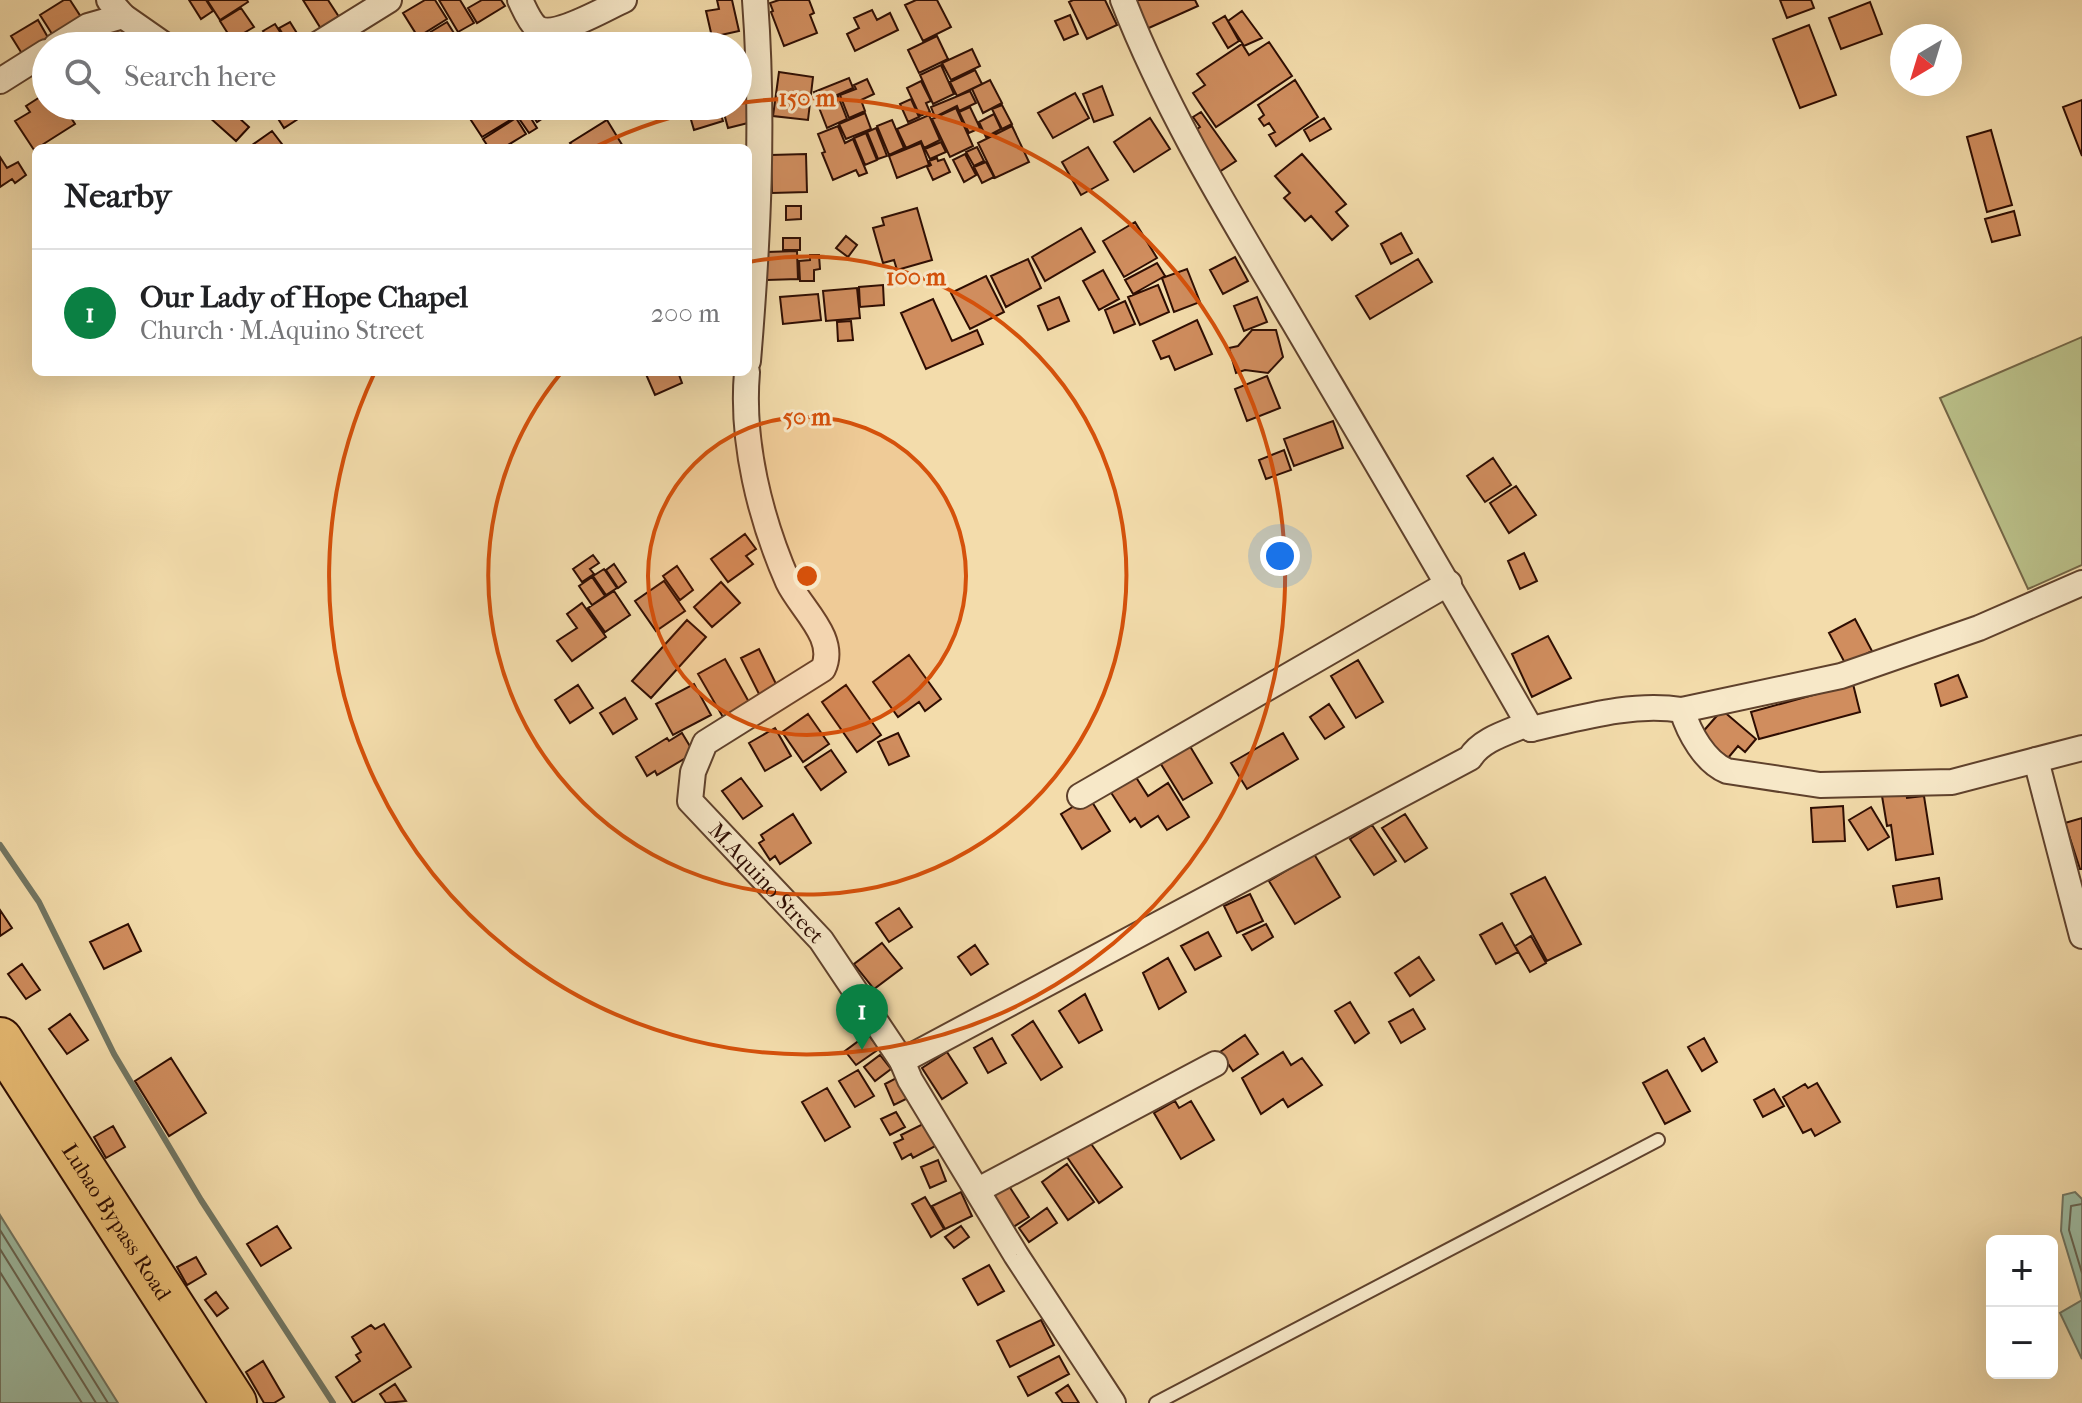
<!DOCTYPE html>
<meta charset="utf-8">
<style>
:root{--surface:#fff;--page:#f2f2f2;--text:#202124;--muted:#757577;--line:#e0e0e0;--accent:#0b8043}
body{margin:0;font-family:"IM FELL French Canon",serif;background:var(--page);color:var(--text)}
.controls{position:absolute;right:24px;bottom:24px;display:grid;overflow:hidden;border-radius:12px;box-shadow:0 8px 32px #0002}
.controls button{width:72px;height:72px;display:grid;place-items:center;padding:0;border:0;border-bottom:2px solid var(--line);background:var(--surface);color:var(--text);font:40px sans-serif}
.compass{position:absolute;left:1890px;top:24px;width:72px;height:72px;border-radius:50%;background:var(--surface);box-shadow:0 8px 32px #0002;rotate:218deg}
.you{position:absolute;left:1280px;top:556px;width:28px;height:28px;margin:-20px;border:6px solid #fff;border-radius:50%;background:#1a73e8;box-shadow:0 0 0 12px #1a73e833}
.badge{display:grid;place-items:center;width:52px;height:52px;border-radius:50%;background:var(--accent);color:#fff;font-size:26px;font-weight:700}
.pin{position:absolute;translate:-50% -66px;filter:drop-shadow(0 2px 4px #0008)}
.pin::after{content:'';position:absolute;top:42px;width:28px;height:24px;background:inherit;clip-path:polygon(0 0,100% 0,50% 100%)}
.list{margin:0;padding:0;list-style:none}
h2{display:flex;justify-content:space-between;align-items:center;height:104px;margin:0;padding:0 32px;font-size:34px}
h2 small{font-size:26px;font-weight:400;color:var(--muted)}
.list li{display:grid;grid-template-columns:52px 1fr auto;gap:24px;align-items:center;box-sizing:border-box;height:128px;padding:0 32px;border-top:2px solid var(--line)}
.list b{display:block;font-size:30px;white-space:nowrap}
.list p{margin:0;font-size:26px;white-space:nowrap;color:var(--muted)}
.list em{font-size:26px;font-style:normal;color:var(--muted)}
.icon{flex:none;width:44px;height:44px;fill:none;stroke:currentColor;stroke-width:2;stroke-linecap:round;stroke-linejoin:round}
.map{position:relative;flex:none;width:2082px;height:1403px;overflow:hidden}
.search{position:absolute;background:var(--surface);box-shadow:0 8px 32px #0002;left:32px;top:32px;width:720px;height:88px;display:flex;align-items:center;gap:20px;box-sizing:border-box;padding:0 28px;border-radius:44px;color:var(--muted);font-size:30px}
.panel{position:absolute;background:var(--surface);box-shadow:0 8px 32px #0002;left:32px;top:144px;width:720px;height:232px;border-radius:12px}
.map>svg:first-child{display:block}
.green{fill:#bac089;stroke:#746646;stroke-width:2}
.water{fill:#9dbca3;stroke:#717663;stroke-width:2}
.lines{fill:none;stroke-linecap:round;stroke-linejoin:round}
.shore{stroke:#666452;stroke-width:2}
.stream{stroke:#717663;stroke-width:6}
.building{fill:#d08d5e;stroke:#2e0d02;stroke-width:2}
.lane-casing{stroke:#5f412c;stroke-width:16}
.street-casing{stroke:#5f412c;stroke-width:28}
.highway-casing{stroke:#2e0d02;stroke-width:48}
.lane{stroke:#f7e8c8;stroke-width:12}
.street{stroke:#f7e8c8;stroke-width:24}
.highway{stroke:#eabe76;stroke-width:44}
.ring{fill:none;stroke:#d5510b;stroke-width:4}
.labels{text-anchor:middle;stroke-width:6;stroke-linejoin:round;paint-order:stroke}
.street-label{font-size:22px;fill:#2e0d02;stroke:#f7e8c8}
.centre{fill:#d5510b;stroke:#f7e8c8;stroke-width:4}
.ring-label{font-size:24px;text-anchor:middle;font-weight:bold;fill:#d5510b;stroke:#f7e8c8;stroke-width:6;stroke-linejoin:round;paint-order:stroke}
</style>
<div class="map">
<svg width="2082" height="1403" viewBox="0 0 2082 1403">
<rect width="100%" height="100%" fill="#f3dcab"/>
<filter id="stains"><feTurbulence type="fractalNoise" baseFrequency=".0025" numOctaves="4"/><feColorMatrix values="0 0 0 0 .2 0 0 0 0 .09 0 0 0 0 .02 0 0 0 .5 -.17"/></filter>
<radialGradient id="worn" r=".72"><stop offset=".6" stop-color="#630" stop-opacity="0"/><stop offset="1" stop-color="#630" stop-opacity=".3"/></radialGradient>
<path class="green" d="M2082 337V565L2028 589 1940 398Z"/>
<path class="water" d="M2075 1192 2082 1199V1359L2060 1313 2082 1300 2061 1231 2063 1195Z
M0 1215 118 1403H0Z"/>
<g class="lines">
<path class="shore" d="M2082 1204 2071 1206 2069 1230 2082 1273
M0 1230 108 1403
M0 1249 96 1403
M0 1272 82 1403"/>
<path class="stream" d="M0 845 39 902 114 1054 201 1200 333 1403"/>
</g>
<path class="building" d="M64 0H70L81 17 52 34 40 15Z
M206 0 213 11 201 19 189 0Z
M207 0H247L248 2 220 20Z
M303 0H328L341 20 323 32Z
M425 0H435L447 19 418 37 403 13Z
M439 0H460L474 23 458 32Z
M482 0H501L505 6 477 23 468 8Z
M717 0H732L739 31 712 37 706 11 719 9Z
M779 0H809L814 13 810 15 817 33 784 46 771 12 773 11 770 3Z
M916 0H937L951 27 923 41 905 5Z
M1073 0H1105L1117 25 1087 39 1069 2Z
M1134 0H1195L1198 6 1142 31Z
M1780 0H1811L1814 8 1787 18Z
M1870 2 1882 34 1841 49 1829 18Z
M241 8 254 27 232 40 220 21Z
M872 10 877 20 890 13 898 30 855 51 847 34 859 28 854 18Z
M1242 11 1262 38 1244 46 1228 21Z
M1070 15 1078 34 1064 40 1055 21Z
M1225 16 1239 41 1228 48 1213 23Z
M38 20 50 41 24 57 11 36Z
M290 22 303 43 298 46H290L279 28Z
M447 22 462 46H424L419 39Z
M275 24 289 46H273L263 31Z
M1809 25 1836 95 1800 108 1773 39Z
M937 36 948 59 919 73 908 50Z
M1269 42 1292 76 1216 127 1193 93 1205 85 1197 74 1242 44 1249 55Z
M972 49 980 66 951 80 942 63Z
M941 65 954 94 933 104 920 75Z
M975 70 982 84 957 96 950 82Z
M779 72 813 77 808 120 773 116Z
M744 74 756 121 728 128 722 106H738V75Z
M849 78 853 88 819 103 814 92Z
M867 79 874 94 861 100 865 111 849 118 840 95 856 89 854 85Z
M990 80 1002 103 983 113 972 89Z
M1295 80 1318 117 1276 146 1269 135 1275 132 1269 123 1264 126 1259 119 1264 115 1258 105Z
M921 81 931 101 926 103 930 112 920 116 907 88Z
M1102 86 1113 115 1094 122 1083 94Z
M970 91 976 103 959 111 957 106 935 117 931 107Z
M1075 93 1089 118 1053 138 1038 113Z
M838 96 847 119 827 128 818 105Z
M40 97 55 113 64 107 75 124 34 150 15 121 30 112 26 106Z
M911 99 919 117 908 122 900 104Z
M2082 100V156L2063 107Z
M1002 105 1012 124 1002 129 992 109Z
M219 106H242L245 109 238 117 249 127 236 141 209 117Z
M270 106H289L298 119 284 128Z
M473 106H504L512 119 482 137 465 111Z
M526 106H561L537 122Z
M687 106H718L723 121 694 130Z
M970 107 980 128 969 133 959 112Z
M956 108 973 146 950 157 932 119Z
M527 112 537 128 529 133 518 117Z
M1201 112 1236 161 1216 174 1190 134 1200 127 1193 117Z
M865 113 871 129 846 139 839 124Z
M994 114 1001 129 986 137 979 122Z
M929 115 940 140 924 148 921 141 906 148 897 129Z
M516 118 526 134 503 148H489L483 139Z
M1150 118 1170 149 1134 172 1114 142Z
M1324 118 1331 129 1310 141 1304 130Z
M607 120 624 148H574L570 143Z
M892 120 904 148 889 155 877 126Z
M838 126 845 143 853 139 867 173 859 176 856 170 833 180 822 153 825 152 818 134Z
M1012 126 1029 162 995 178 978 143Z
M876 128 887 156 878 159 867 132Z
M1991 130 2012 205 1987 212 1967 137Z
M272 131 285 148H248Z
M866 133 877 160 865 165 854 138Z
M941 142 946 152 930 159 925 149Z
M921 143 929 165 897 178 889 156Z
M977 147 984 161 974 166 966 152Z
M1088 147 1108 180 1081 195 1062 162Z
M806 154 807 192 772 193 771 155Z
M965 154 976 175 964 182 953 160Z
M1302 154 1346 204 1336 212 1348 226 1332 240 1311 216 1305 221 1284 198 1290 193 1275 176Z
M0 157 7 168 18 162 26 175 15 183 12 179 0 187Z
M937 158 938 161 944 159 950 172 933 180 927 167 931 165 929 161Z
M986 162 994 177 982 183 974 167Z
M786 206H801V219L786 220Z
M917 208 932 260 897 270 894 260 883 263 873 228 884 225 882 218Z
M2014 211 2020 235 1992 242 1985 219Z
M1135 222 1157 258 1124 277 1103 241Z
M1081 228 1095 252 1045 281 1032 257Z
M1401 233 1412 253 1391 264 1381 244Z
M846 236 857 245 848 257 836 248Z
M783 238H800V250H783Z
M797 251 798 279 767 280V252Z
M810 255H819L820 269 814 270V281H800L799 261 810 260Z
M1235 257 1248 281 1223 294 1210 270Z
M1028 259 1041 288 1006 307 991 276Z
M1418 259 1432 282 1370 319 1356 296Z
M1157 263 1165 276 1133 294 1125 280Z
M1187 269 1200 302 1174 312 1162 278Z
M1103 270 1119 299 1099 310 1083 281Z
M986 276 1004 312 970 329 951 293Z
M883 285 884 305 860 307 859 287Z
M1158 285 1169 312 1140 325 1128 297Z
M857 288 860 318 826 321 823 291Z
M818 294 821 320 783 324 780 297Z
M1059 297 1069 321 1048 330 1038 306Z
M1257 297 1267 322 1244 331 1234 306Z
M933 299 952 341 977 330 983 344 926 369 901 313Z
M1125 301 1135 324 1114 333 1105 310Z
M1197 320 1212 354 1175 370 1169 356 1161 359 1153 341Z
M851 321 853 340 838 341 837 322Z
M1252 330H1276L1283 357 1268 373 1245 370 1236 373 1229 348 1238 346Z
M645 372H678L682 383 655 395Z
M1267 376 1280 408 1247 421 1235 389Z
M1333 421 1343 448 1294 466 1284 439Z
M1284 450 1291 470 1266 479 1259 460Z
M1493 458 1511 485 1485 502 1467 476Z
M1516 486 1536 515 1509 533 1490 503Z
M745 534 756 549 746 556 753 564 728 582 711 559Z
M1524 553 1537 581 1520 589 1508 561Z
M593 555 599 563 590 569 594 574 582 582 573 569Z
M614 564 626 582 618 588 606 570Z
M677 566 693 590 680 600 663 576Z
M604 569 617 588 606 595 593 576Z
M592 577 605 596 592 605 579 586Z
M664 581 685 611 656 631 635 601Z
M721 582 740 603 712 627 694 607Z
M614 591 630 615 605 632 588 608Z
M582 603 606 637 572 661 557 641 577 628 567 614Z
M1855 619 1872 651 1846 665 1829 633Z
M687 620 706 637 651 698 632 681Z
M1548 636 1571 678 1532 697 1512 654Z
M759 649 778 688 760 696 741 658Z
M909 655 941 699 925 711 919 702 898 717 873 682Z
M725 659 750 704 724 719 698 674Z
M1358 660 1383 702 1356 718 1331 676Z
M1958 675 1967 697 1941 706 1935 684Z
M694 684 711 715 673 735 656 704Z
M1853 684 1860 712 1759 739 1751 712Z
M578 685 593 708 570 723 555 700Z
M846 685 881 735 857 752 822 702Z
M625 698 637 719 613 734 600 713Z
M1329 704 1344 727 1325 739 1310 717Z
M1722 710 1756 739 1745 752 1738 746 1728 758 1700 735Z
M808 714 829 744 803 762 782 732Z
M775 728 791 756 765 771 749 743Z
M682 733 694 753 657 775 655 771 647 776 636 757 667 738 669 741Z
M898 733 909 756 889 765 878 742Z
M1283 733 1298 759 1247 789 1231 763Z
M1188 743 1212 783 1183 800 1159 761Z
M831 750 846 772 821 790 805 767Z
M1132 771 1148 796 1168 783 1189 817 1167 830 1158 816 1141 827 1135 818 1130 822 1110 791Z
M741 778 762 806 743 819 722 791Z
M1906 793 1907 798 1924 796 1933 854 1896 860 1891 825 1887 826 1882 796Z
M1089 797 1110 831 1082 849 1061 814Z
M1843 806 1845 841 1813 842 1811 808Z
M1871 807 1889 837 1868 850 1849 820Z
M793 814 811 843 780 864 775 856 770 860 759 843 764 840 761 835Z
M1405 814 1427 848 1405 862 1382 828Z
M2082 818V869H2080L2065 823Z
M1372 825 1396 861 1374 875 1350 839Z
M1314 854 1340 897 1295 924 1269 881Z
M1545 877 1581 944 1547 961 1511 894Z
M1939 878 1942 899 1897 907 1893 886Z
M1250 894 1263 921 1237 933 1224 906Z
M899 908 912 927 889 942 876 923Z
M0 910 12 928 0 936Z
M1502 923 1518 952 1496 964 1480 935Z
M128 924 141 951 104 969 90 942Z
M1266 924 1273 937 1252 950 1243 935Z
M1208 932 1221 956 1195 970 1181 946Z
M1531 936 1546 963 1530 972 1515 946Z
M882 943 902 968 874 989 854 964Z
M975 945 988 964 971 975 958 957Z
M1419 957 1434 980 1410 996 1395 973Z
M1168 958 1186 992 1159 1009 1143 973Z
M22 964 40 990 26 999 8 974Z
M1085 994 1102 1030 1079 1043 1059 1011Z
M1350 1002 1369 1033 1355 1043 1335 1011Z
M1413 1009 1425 1029 1401 1043 1389 1022Z
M70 1014 88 1040 67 1054 49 1029Z
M1033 1021 1062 1067 1041 1080 1012 1035Z
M868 1034 879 1049 856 1065 845 1051Z
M1245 1035 1258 1054 1233 1071 1220 1052Z
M992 1038 1006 1063 988 1073 974 1048Z
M1704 1038 1717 1062 1702 1071 1688 1047Z
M947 1052 967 1083 942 1099 922 1068Z
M1283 1052 1291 1065 1302 1058 1322 1085 1288 1107 1283 1099 1261 1114 1242 1078Z
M880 1055 891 1069 875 1081 864 1067Z
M171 1058 206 1113 169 1136 135 1081Z
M858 1070 874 1096 855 1107 839 1081Z
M1667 1070 1690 1111 1665 1124 1643 1083Z
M902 1075 912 1096 894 1105 885 1084Z
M1817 1083 1840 1122 1815 1136 1811 1129 1803 1133 1783 1097 1805 1084 1808 1088Z
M827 1088 850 1127 825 1141 802 1102Z
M1774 1089 1784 1106 1763 1117 1754 1100Z
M1175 1101 1179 1108 1191 1101 1214 1140 1181 1159 1154 1113Z
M896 1112 905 1127 890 1135 881 1119Z
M929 1121 941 1143 913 1158 911 1154 902 1159 894 1143 903 1139 901 1135Z
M113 1126 125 1147 106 1158 94 1137Z
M1089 1141 1122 1187 1099 1203 1067 1157Z
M938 1160 946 1181 930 1188 921 1167Z
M1067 1164 1094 1202 1068 1220 1042 1182Z
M1007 1183 1029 1217 1007 1231 985 1197Z
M961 1192 972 1216 945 1229 932 1206Z
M925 1197 944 1229 931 1237 912 1204Z
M1047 1208 1057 1223 1029 1242 1019 1228Z
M277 1226 291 1248 261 1266 247 1244Z
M961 1226 969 1237 954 1248 945 1237Z
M196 1257 206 1274 187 1285 177 1267Z
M989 1265 1004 1291 978 1305 963 1279Z
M216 1292 228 1308 217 1316 205 1300Z
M1041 1320 1054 1345 1010 1367 997 1341Z
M384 1324 411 1367 353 1403 336 1377 360 1361 356 1355 361 1352 352 1337 371 1325 375 1329Z
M1059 1356 1069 1374 1028 1396 1018 1377Z
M263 1361 284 1397 274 1403H264L246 1372Z
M395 1384 406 1401 386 1403 380 1394Z
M1068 1385 1079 1403H1063L1056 1393Z"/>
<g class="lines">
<g class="lane-casing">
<path id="lane" d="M1156 1403 1658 1140"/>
</g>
<g class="street-casing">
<g id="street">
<path d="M109 0 123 16 166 46"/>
<path d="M520 0C524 8 529 21 536 27 553 40 606 8 624 0"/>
<path d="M1123 0C1167 113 1231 216 1293 321 1373 457 1453 592 1531 729 1580 718 1632 702 1682 710L1841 676 1979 628 2082 583"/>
<path d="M56 46 88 26 123 16"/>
<path d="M315 46 389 0"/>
<path d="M0 81 46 52"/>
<path d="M748 361C758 242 764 120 755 0"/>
<path id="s1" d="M747 372C741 442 760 518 788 582 800 608 838 638 823 669L705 743 693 772 690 801 821 940 902 1061 910 1080 1016 1255 1113 1403"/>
<path d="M1682 710C1689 733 1705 762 1727 771L1820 785 1952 782 2082 748"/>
<path d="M2036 760 2082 936"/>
<path d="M1080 796 1449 583"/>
<path d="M902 1061 1470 758C1481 740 1506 733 1525 725L1531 729"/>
<path d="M978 1190 1215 1064"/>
</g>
</g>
<g class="highway-casing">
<g id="highway">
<path id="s2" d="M0 1040 234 1403"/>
</g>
</g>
<use href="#lane" class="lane"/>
<use href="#street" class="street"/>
<use href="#highway" class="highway"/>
</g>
<circle cx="807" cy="576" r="159" fill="#d5510b" fill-opacity=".12"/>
<g class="ring">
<circle cx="807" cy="576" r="159"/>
<path d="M749 262A319 319 0 1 1 561 373"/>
<path d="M597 146A478 478 0 0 1 720 106M740 103A478 478 0 1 1 374 374"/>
</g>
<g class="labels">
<g class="street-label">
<text dy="8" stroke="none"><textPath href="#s1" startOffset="626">M.Aquino Street</textPath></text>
<text dy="8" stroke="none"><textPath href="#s2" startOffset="216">Lubao Bypass Road</textPath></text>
</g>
</g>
<circle cx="807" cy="576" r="12" class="centre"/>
<g class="ring-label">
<text x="807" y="106">150 m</text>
<text x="916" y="285">100 m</text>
<text x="807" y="425">50 m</text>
</g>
<rect width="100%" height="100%" filter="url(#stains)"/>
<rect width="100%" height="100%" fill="url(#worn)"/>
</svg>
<div class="controls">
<button>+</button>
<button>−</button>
</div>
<svg class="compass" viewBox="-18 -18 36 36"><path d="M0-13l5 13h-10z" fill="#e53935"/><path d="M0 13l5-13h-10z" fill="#757577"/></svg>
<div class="you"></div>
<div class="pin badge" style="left:862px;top:1050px">1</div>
<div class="search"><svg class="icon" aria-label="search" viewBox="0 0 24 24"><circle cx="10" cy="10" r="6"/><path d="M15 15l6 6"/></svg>Search here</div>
<section class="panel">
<h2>Nearby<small></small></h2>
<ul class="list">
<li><span class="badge">1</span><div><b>Our Lady of Hope Chapel</b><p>Church · M.Aquino Street</p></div><em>200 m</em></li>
</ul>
</section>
</div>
